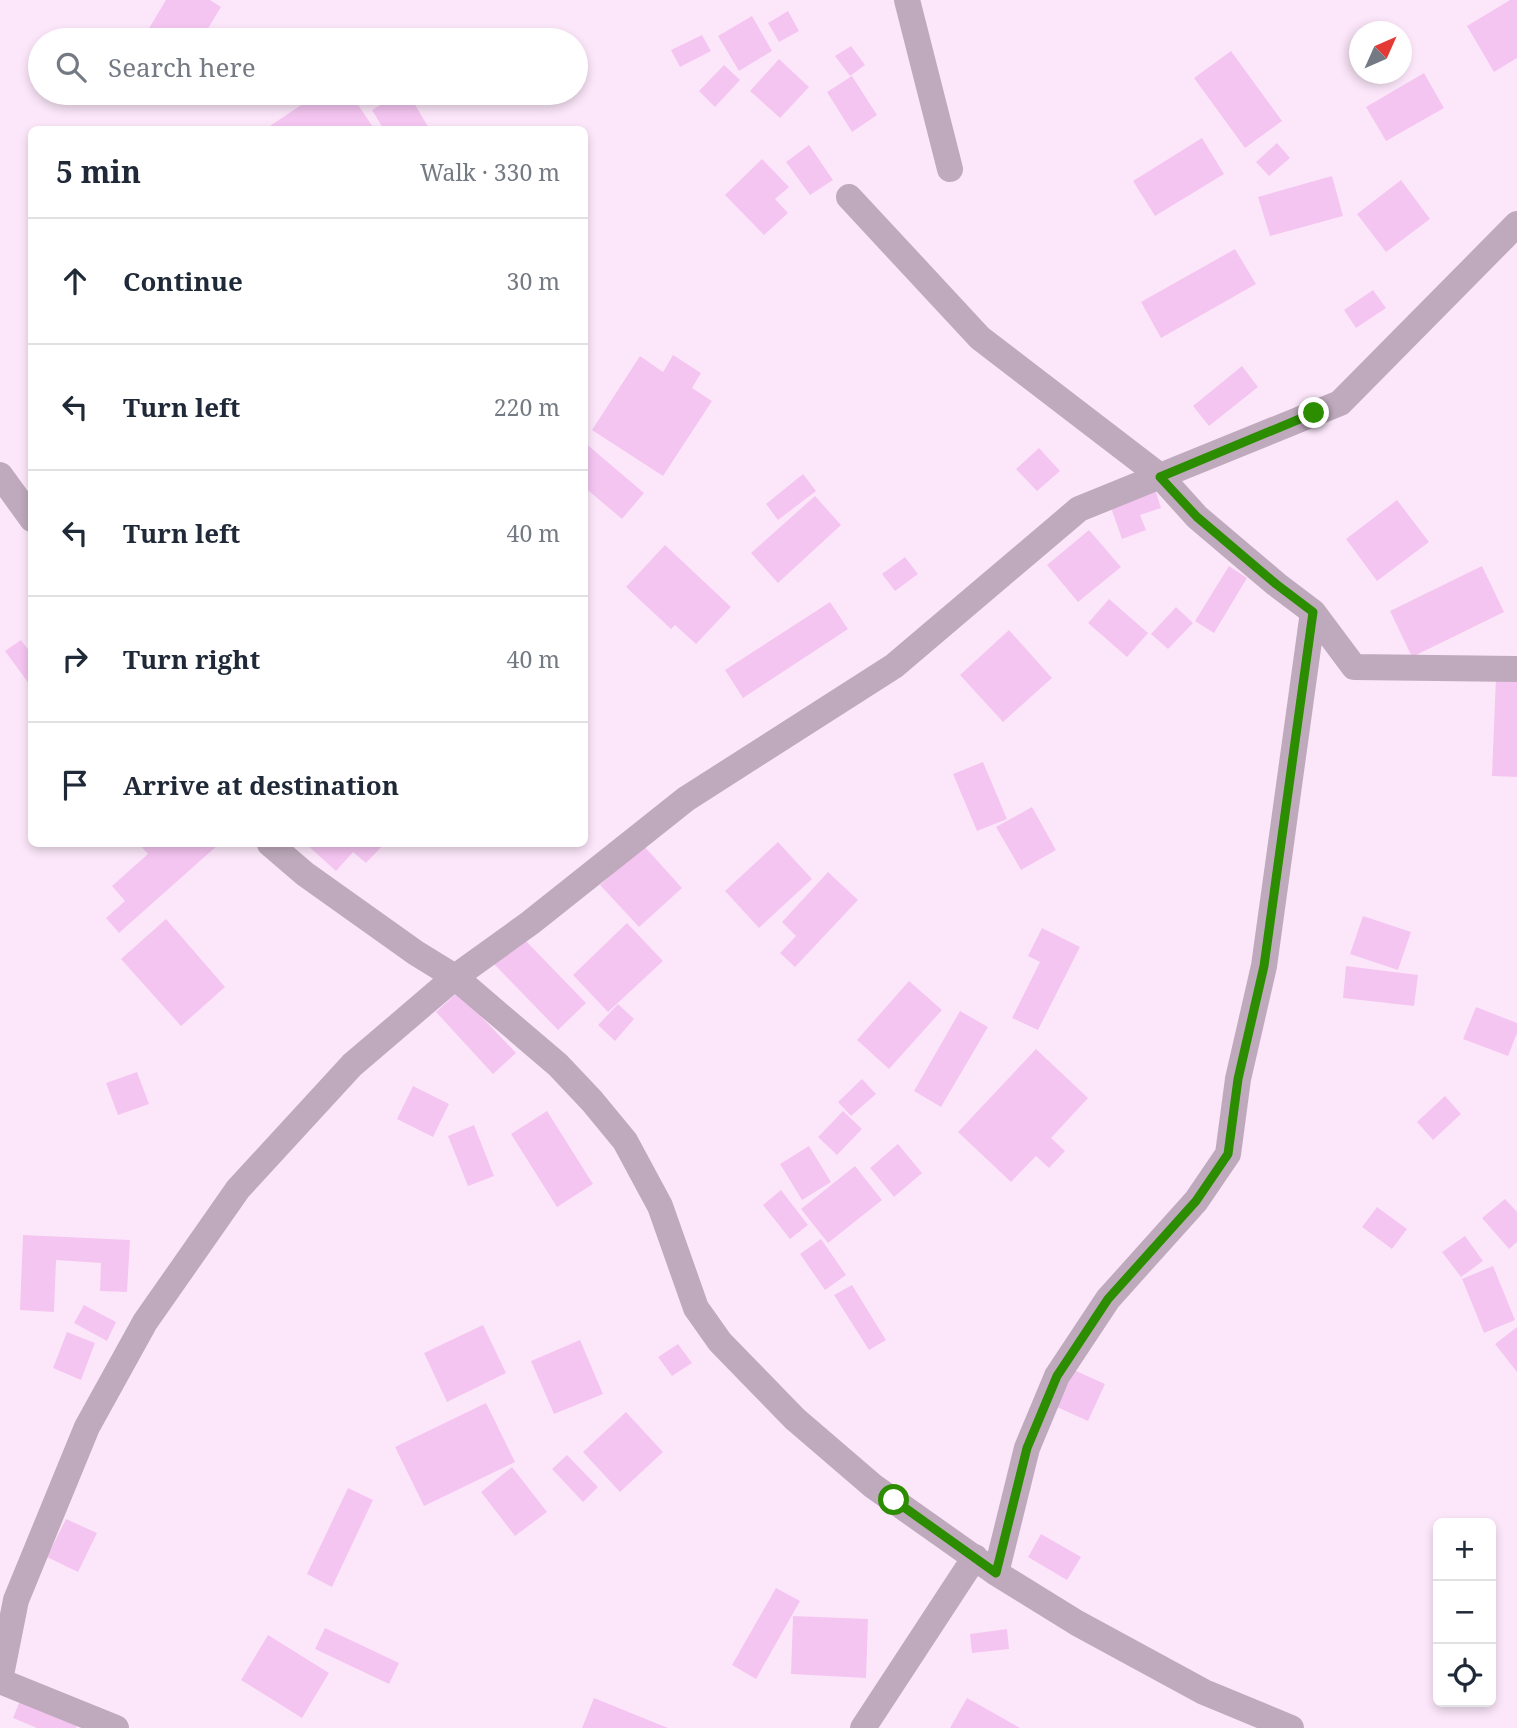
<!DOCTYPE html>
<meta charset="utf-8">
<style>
:root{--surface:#fff;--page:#f2f2f3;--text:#1f2937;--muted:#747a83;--line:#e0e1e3}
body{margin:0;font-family:"Noto Serif",serif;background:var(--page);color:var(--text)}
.controls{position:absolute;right:21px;bottom:21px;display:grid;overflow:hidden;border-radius:10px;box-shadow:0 4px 10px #0003}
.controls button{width:63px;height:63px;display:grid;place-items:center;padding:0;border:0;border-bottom:2px solid var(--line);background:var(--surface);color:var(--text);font:35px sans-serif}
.compass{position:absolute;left:1349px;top:21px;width:63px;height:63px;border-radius:50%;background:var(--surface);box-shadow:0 4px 10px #0003;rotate:45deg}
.stop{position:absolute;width:21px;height:21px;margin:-16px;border:5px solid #2d8d01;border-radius:50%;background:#fff}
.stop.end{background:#2d8d01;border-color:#fff;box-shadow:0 2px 7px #0008}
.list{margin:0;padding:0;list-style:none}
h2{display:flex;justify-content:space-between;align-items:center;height:91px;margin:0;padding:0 28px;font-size:30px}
h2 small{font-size:23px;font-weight:400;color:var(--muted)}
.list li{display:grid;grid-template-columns:46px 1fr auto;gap:21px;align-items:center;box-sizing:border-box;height:126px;padding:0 28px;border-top:2px solid var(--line)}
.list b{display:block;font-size:26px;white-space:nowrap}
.list em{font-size:23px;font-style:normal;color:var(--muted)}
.icon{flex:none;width:38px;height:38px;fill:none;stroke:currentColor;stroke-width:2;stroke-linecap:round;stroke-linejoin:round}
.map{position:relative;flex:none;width:1517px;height:1728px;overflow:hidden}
.search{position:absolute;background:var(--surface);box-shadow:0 4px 10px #0003;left:28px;top:28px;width:560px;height:77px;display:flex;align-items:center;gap:18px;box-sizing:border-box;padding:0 24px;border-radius:38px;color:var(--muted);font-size:26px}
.panel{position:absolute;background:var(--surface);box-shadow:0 4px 10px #0003;left:28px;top:126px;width:560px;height:721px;border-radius:10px}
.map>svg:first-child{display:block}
.building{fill:#f5c5f1}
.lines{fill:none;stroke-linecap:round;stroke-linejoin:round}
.street{stroke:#bfaabd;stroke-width:26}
.route{stroke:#2d8d01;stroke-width:9}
</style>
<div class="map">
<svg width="1517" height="1728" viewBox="0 0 1517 1728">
<rect width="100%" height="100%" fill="#fce7fa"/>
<path class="building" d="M166 0H210L221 7 201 40H142Z
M1510 0H1517V58L1494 72 1467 26Z
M788 11 799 31 779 42 768 23Z
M752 16 772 51 739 71 718 36Z
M702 35 711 51 680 67 671 50Z
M851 46 865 65 850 76 835 56Z
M1231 51 1282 121 1245 148 1194 78Z
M779 59 809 87 780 118 750 91Z
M724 65 740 80 715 107 699 91Z
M1424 73 1444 108 1386 141 1366 107Z
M852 76 877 115 852 132 827 92Z
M319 93H350L375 130H264Z
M400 93H408L430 130H384L372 110Z
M1202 138 1224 174 1155 216 1133 181Z
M1277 143 1290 158 1269 176 1256 162Z
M809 145 833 180 810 195 786 162Z
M762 159 789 187 775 199 788 213 764 235 725 195Z
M1332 176 1343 216 1270 236 1258 197Z
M1401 180 1430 219 1386 252 1357 214Z
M1235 249 1256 284 1161 338 1141 302Z
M1373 290 1386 308 1356 328 1344 310Z
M673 355 701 373 692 388 712 401 663 476 592 430 640 356 663 372Z
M1242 366 1258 387 1209 426 1193 406Z
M584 442 644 493 622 519 584 487Z
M1039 448 1060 471 1037 491 1016 469Z
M803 474 816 491 778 520 766 504Z
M1154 486 1161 508 1140 515 1146 530 1122 539 1109 502Z
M815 496 841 525 778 583 751 553Z
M1397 500 1429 542 1377 581 1346 539Z
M1089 530 1121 567 1078 602 1047 565Z
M665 545 731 607 696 644 675 625 671 629 626 587Z
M905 557 918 574 895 591 882 574Z
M1229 566 1247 578 1214 633 1195 621Z
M1482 566 1504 612 1412 657 1390 611Z
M1109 599 1148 633 1127 657 1088 623Z
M830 602 848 629 743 698 725 670Z
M1176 607 1193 623 1168 649 1151 634Z
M1009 630 1052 678 1003 722 960 675Z
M21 640 32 655V688L5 651Z
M1496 676 1517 677V777L1492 776Z
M983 762 1007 819 977 831 953 774Z
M1032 807 1056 850 1021 870 996 827Z
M778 842 812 879 759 928 725 891Z
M139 844H219L119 933 106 918 125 901 112 886 148 854Z
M306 844H384L366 863 353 852 336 871Z
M644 846 682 888 639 927 600 885Z
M828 872 858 900 795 967 780 953 796 936 782 922Z
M1363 916 1411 932 1398 970 1350 954Z
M166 919 225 987 181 1026 121 959Z
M627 923 663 961 608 1012 573 975Z
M1042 928 1080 947 1038 1030 1012 1018 1040 962 1028 956Z
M522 937 586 1003 558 1030 494 964Z
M1346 966 1418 975 1414 1006 1343 998Z
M909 981 942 1010 889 1069 857 1040Z
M458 992 516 1053 493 1074 436 1012Z
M618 1004 634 1019 615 1041 598 1025Z
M1476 1007 1517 1023V1033L1508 1056 1463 1039Z
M960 1011 988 1027 941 1107 914 1091Z
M1036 1049 1088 1098 1051 1138 1065 1151 1049 1168 1036 1156 1011 1182 958 1132Z
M137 1072 149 1104 118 1115 106 1083Z
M862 1079 876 1094 851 1116 838 1102Z
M413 1086 449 1104 433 1137 397 1119Z
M1445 1096 1461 1114 1433 1140 1417 1122Z
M547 1111 593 1184 557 1207 511 1134Z
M843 1111 862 1129 837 1155 818 1137Z
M474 1125 494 1176 468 1186 448 1136Z
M898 1144 922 1173 894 1197 870 1168Z
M809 1146 831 1182 802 1200 780 1164Z
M855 1166 882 1200 828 1243 801 1209Z
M781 1190 808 1225 790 1239 763 1205Z
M1505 1199 1517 1212V1242L1509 1249 1482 1218Z
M1377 1207 1407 1229 1392 1249 1362 1227Z
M23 1235 130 1240 127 1292 100 1291 101 1263 56 1260 54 1312 20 1310Z
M1465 1236 1483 1261 1461 1277 1442 1252Z
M821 1239 846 1275 825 1290 800 1254Z
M1493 1266 1515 1320 1484 1333 1462 1279Z
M852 1285 886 1340 869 1350 834 1295Z
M84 1305 116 1322 107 1341 74 1323Z
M483 1325 506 1373 447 1402 424 1353Z
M1517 1327V1372L1495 1344Z
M67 1332 95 1343 81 1380 53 1368Z
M580 1340 603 1394 554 1414 531 1361Z
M678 1344 692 1363 672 1376 658 1357Z
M1074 1370 1105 1384 1088 1421 1057 1407Z
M486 1403 515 1462 424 1506 395 1447Z
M626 1412 663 1452 620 1492 583 1452Z
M567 1455 598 1487 583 1502 552 1469Z
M512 1467 547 1512 515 1536 481 1492Z
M348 1488 373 1500 332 1587 307 1574Z
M66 1519 97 1533 78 1572 47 1557Z
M1041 1534 1081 1557 1067 1580 1028 1557Z
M776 1588 800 1601 756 1679 732 1665Z
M793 1616 868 1619 866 1678 791 1674Z
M325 1628 399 1663 389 1684 315 1649Z
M1007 1629 1009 1649 972 1653 970 1634Z
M268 1635 329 1673 302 1718 241 1680Z
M21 1698 79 1722 76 1728H37L13 1718Z
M594 1698 668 1728H582Z
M967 1698 1020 1728H950Z"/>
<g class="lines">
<path class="street" d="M907 0 950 169
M849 197 980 338 1160 476 1197 517 1276 584 1313 612 1264 966 1238 1079 1228 1154 1196 1201 1108 1299 1057 1376 1027 1448 996 1573
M0 475 32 519
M1313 612 1354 667 1517 669
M270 844 305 874 416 953 455 977 558 1065 592 1101 625 1141 660 1206 696 1308 720 1342 795 1419 873 1486 996 1573 1077 1623 1204 1692 1291 1728
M2 1670 16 1600 87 1427 145 1322 238 1189 352 1065 455 977 530 923 686 799 894 666 1079 509 1340 403 1517 224
M0 1681 116 1728
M863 1728 975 1557"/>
</g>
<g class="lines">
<path class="route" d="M894 1500 996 1573 1027 1448 1057 1376 1108 1299 1196 1201 1228 1154 1238 1079 1264 966 1313 612 1276 584 1197 517 1160 477 1314 413"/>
</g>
</svg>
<div class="controls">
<button>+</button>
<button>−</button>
<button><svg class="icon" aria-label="locate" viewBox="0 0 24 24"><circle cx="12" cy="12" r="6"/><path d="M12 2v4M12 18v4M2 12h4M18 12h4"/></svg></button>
</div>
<svg class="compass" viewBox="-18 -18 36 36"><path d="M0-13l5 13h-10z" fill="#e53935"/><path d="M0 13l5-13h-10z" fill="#747a83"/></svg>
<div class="stop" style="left:894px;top:1500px"></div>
<div class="stop end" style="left:1314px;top:413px"></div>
<div class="search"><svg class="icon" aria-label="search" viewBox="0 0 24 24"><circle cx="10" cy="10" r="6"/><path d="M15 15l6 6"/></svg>Search here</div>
<section class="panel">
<h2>5 min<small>Walk · 330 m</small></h2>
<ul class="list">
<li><svg class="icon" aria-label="ahead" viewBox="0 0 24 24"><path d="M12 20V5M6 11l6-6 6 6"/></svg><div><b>Continue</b></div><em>30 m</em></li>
<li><svg class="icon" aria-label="left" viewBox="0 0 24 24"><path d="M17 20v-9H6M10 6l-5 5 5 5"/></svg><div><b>Turn left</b></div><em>220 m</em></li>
<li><svg class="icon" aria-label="left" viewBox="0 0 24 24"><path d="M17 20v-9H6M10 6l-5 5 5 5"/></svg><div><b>Turn left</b></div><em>40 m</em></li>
<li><svg class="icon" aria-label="right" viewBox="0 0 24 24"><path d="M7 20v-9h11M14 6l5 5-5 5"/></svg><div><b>Turn right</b></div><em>40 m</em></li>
<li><svg class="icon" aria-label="arrive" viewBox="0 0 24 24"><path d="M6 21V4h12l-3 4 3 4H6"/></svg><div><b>Arrive at destination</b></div></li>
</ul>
</section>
</div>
